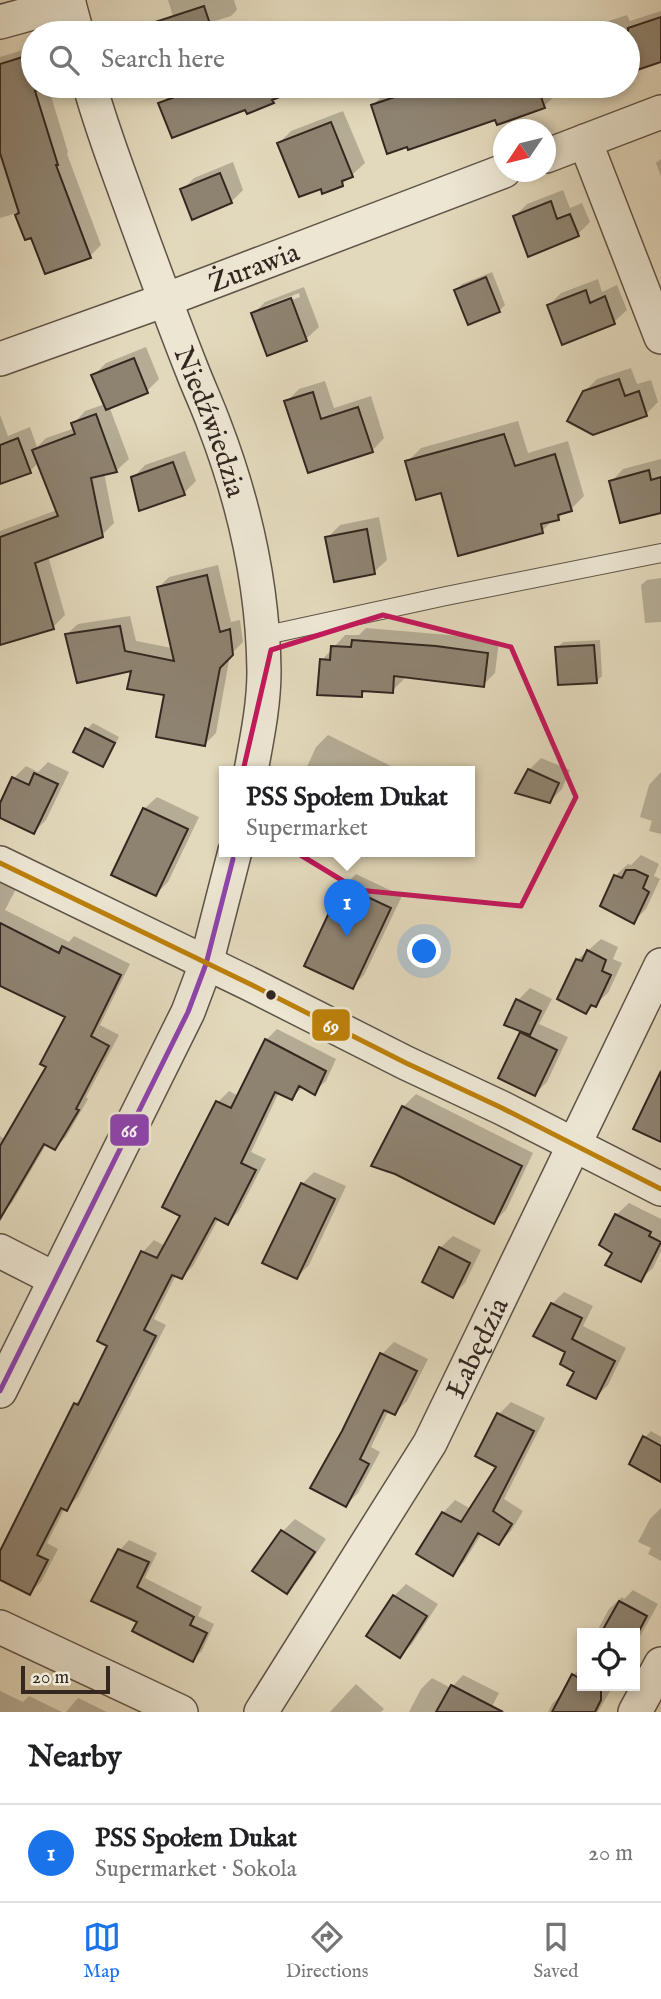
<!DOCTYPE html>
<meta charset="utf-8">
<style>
:root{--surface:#fff;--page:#f6f6f6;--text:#202124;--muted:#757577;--line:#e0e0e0;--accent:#1a73e8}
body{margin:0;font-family:"IM FELL English",serif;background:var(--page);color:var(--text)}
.controls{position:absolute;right:21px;bottom:21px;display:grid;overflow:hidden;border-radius:0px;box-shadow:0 4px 10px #0003}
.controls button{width:63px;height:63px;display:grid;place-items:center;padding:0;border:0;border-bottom:2px solid var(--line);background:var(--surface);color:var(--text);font:35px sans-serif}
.compass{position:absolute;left:493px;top:119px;width:63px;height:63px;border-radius:50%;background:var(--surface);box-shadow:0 4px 10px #0003;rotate:235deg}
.scale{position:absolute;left:21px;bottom:18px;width:89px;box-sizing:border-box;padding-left:7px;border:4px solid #332720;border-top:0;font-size:19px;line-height:24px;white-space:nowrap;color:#332720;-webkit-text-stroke:5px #ece6d3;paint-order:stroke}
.you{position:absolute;left:425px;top:952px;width:24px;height:24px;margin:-18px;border:5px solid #fff;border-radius:50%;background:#1a73e8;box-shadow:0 0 0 10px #1a73e833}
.badge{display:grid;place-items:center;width:46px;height:46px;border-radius:50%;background:var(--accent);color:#fff;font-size:23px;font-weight:700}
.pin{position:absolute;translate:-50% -58px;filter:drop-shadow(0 2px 4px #0008)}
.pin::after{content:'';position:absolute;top:37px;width:24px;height:21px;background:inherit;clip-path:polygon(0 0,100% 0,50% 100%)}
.popup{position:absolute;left:219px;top:766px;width:256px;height:91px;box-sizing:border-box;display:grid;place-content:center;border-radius:0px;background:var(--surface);filter:drop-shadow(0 2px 5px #0005);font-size:23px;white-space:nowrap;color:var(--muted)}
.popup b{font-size:26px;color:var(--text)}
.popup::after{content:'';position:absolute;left:50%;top:100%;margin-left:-14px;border:14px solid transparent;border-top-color:var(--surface)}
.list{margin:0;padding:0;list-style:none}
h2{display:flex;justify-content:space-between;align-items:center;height:91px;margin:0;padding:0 28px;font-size:30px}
h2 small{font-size:23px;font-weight:400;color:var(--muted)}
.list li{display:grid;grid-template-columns:46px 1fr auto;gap:21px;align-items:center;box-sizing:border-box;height:98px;padding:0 28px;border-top:2px solid var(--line)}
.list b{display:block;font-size:26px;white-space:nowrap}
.list p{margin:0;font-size:23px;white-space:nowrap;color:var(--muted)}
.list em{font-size:23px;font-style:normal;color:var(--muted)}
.icon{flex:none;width:38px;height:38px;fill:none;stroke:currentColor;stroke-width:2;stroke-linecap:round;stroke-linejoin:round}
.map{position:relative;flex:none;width:661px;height:1712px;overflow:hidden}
.search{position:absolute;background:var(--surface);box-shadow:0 4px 10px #0003;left:21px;right:21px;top:21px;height:77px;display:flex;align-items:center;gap:18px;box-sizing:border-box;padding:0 24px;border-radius:38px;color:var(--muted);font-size:26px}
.sheet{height:189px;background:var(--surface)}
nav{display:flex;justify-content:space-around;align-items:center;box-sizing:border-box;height:98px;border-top:2px solid var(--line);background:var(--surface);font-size:19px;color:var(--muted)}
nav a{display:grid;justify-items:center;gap:4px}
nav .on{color:var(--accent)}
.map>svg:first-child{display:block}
.shadow{fill:#0003;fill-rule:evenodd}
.building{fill:#8e8371;stroke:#332720;stroke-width:2}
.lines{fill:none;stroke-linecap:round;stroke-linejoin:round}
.service-casing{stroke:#5f5347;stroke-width:20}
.minor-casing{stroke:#5f5347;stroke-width:36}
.service{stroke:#ece6d3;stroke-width:18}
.minor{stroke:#ece6d3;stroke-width:33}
.bus-1-casing{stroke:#ece6d3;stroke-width:10}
.bus-2-casing{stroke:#ece6d3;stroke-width:10}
.bus-1{stroke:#8e44ad;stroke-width:5}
.bus-2{stroke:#bc800a;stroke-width:5}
.marked{fill:none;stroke:#c2185b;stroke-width:5;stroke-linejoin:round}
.bus-dot{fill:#332720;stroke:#ece6d3;stroke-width:2.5}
.labels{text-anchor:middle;stroke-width:6;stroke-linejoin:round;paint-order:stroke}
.street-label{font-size:28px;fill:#332720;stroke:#ece6d3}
.line-badge{stroke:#ece6d3;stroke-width:2.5}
.badge-label{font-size:19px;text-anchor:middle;font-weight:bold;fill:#fff}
</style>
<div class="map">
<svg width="661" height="1712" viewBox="0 0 661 1712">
<rect width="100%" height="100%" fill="#e2d8bb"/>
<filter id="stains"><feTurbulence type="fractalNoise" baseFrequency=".00286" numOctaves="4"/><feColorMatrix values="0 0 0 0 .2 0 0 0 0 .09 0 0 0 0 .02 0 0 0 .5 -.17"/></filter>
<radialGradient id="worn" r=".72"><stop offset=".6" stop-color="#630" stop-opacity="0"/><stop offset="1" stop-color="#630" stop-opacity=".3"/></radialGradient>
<path class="shadow" d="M168 0H234L237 10 231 16 215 21 211 25 186 33H178Z
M661 11V53L628 71V33H578L581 30 627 15 630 21Z
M33 47V86H48L68 152 67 154 101 245 90 256 32 235 26 238 17 213 0 218V57Z
M191 86H269L271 92 161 104 171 93Z
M406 86H585L555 96 544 106 496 117 373 105 384 94Z
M343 111 365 163 342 184 279 143 291 131Z
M661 159V176L656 163Z
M233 162 243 190 231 202 182 190 194 178Z
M563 190 570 208 582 203 590 222 578 234 515 216 527 204Z
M492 272 505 305 499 311 456 290 462 284Z
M598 279 602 292 617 285 627 310 614 322 549 305 561 293Z
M304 287 319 327 306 339 268 354 253 314 265 302ZM299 293 300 297 265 310V306Z
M146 347 159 379 147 391 109 406 129 459 116 471 104 473 114 523 102 535 48 556 65 615 53 627 0 641V531L57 510 39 462 30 471 0 482V415L8 436 30 427 37 447 46 438 75 428 73 424 85 411 105 404 94 375 106 363Z
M631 368 637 384 651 380 658 402 646 414 584 392 597 379Z
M325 381 334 408 371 396 384 438 372 451 286 402 299 389Z
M518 421 528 453 568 441 584 496 571 509 565 511 558 518 554 519 542 531 442 491 407 462 421 448Z
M185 451 196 481 184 493 133 478 145 465Z
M661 459V510L611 482 623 469Z
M379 517 387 560 374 572 327 538 340 525Z
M218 565 231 622 240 620 243 642 230 655 216 733 205 744 166 694 133 668 67 634 78 624 130 616 136 641 172 648 158 588 169 577Z
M661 578V622L645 623 641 585 647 580Z
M366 628 449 635 499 641 495 673 483 685 405 676 404 679 392 691 367 689 361 696 322 660 345 635H359Z
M600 640 602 676 596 682 557 648 563 642Z
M93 723 119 737 108 759 102 765 87 729Z
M328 735 391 766 389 771H305L316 747Z
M541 758 570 770 562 789 550 801 529 770Z
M48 762 69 772 46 820 34 832 0 816V807L14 778 26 766 38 772Z
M661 772V834L649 831 652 821 640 817 649 785Z
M157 797 199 817 168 882 156 894 144 809Z
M641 855 659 864 654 876 660 879 646 909 634 921 615 876 628 864 631 865Z
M356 874 402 896 364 975 352 987 344 886Z
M0 881 16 889 5 910 69 942 74 936 130 964 100 1025 119 1035 86 1097 88 1099 66 1137 55 1148 47 1143 12 1203 1 1214 0 1136 6 1140 48 1066 67 1016 0 984Z
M601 939 618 947 613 959 622 963 608 993 586 1012 577 960Z
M530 988 552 999 539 1024 568 1037 547 1082 535 1094 521 1033 524 1031 506 1024 518 1000Z
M277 1029 336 1059 326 1081 314 1092 303 1087 291 1098 279 1092 251 1152 266 1159 239 1211 228 1223 219 1218 193 1266 182 1277 176 1275 154 1319 166 1325 78 1497 67 1508H65L47 1543 58 1549 41 1582 30 1593 0 1578V1554L75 1404 85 1394 109 1345 99 1341 143 1252 154 1240 165 1246 183 1216 218 1102 229 1091 239 1096 266 1040Z
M416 1094 533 1153 506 1210 494 1222 395 1172 373 1165 403 1107Z
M314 1172 346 1186 309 1265 297 1277 302 1184Z
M629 1203 661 1219V1251L653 1268 640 1280 614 1252 616 1215Z
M453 1236 481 1250 465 1283 453 1295 440 1248Z
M564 1292 593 1306 583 1326 626 1348 608 1385 596 1397 576 1371 552 1304Z
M394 1342 428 1359 407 1401 395 1413 389 1410 371 1447 380 1452 358 1493 346 1505 343 1431 382 1354Z
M511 1402 545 1418 504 1499 523 1511 511 1531 499 1543 482 1533 464 1562 452 1574 443 1513 455 1500 471 1509 498 1466 499 1414Z
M651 1431 661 1437V1467L631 1464 645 1437Z
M661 1508V1561L648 1554 651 1548 638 1542 650 1519Z
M295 1519 326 1539 299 1579 287 1592 255 1571 283 1531Z
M129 1540 157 1553 145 1578 202 1607 198 1616 214 1624 202 1651 192 1660 139 1622 94 1600 120 1550Z
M406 1584 438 1604 412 1644 400 1656 394 1596Z
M633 1590 658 1604 641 1635 635 1641V1633H602L597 1631 609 1609 622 1597 624 1599Z
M582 1667V1686H613L598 1712H548L552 1704 565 1691 573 1675Z
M463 1675 499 1693 489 1712H409L421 1689 432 1678 451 1688Z
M356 1684 384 1709 381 1712H330Z
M0 1691 23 1702 29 1696 62 1712H0Z
M78 1698 107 1712H66Z"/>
<path class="building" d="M204 6 211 27 192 33H135L134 29Z
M661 17V62L628 73V28Z
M29 55 33 72V86H37L39 90 35 91 58 165H56L91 258 45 274 31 238 25 240 15 215 19 213 0 153V64Z
M205 86H303V88L272 100 274 103 247 114 245 110 172 138 158 103Z
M404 86H537L545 108 497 125 495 120 408 150 407 147 387 154 371 105 407 93Z
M331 122 353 177 342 181 343 186 322 194 321 189 299 197 277 143Z
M220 173 232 203 192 220 180 189Z
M551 201 557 219 570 214 579 236 528 257 513 216Z
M486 277 500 312 468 325 454 290Z
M586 290 590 303 605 296 615 324 562 345 547 305Z
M291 298 307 341 267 356 251 313Z
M134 358 148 393 106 410 91 375Z
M619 379 625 396 639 391 647 416 593 435 567 421 583 391Z
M313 392 321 419 358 407 373 452 308 473 284 401Z
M96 414 117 472 91 478 103 537 35 563 54 629 0 645V537L58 516 32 450 75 434 71 423Z
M504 434 515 466 555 454 572 511 558 515 559 520 541 524 543 533 458 556 441 493 416 500 405 461Z
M18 438 31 473 0 484V445Z
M173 462 185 495 139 511 131 477Z
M649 470 651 480 661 477V513L620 523 609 481Z
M367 529 375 574 334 582 325 537Z
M207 575 220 632 230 629 233 655 220 668 205 746 156 737 164 695 127 689 131 671 77 683 65 634 120 626 125 651 174 661 157 587Z
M352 640 436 646 488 653 484 687 394 676 393 693 362 691V697L317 695 320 659 330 660 331 646 351 647Z
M594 645 597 683 558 685 555 647Z
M85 728 115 743 103 767 73 752Z
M528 769 559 783 550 803 515 793Z
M34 773 58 784 34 834 0 818V803L12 777 29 785Z
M143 808 188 829 156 896 111 875Z
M626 870H635L648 876 643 888 649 892 634 924 600 906 614 875 622 878Z
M342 885 391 908 353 989 304 966Z
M0 923 59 953 62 946 121 975 91 1036 109 1046 76 1109 79 1110 55 1150 44 1144 0 1219V1146L46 1067 40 1064 65 1017 0 986Z
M587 950 606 960 602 971 611 975 596 1007 591 1005 586 1014 557 999 576 959 582 961Z
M516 999 541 1011 530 1035 504 1025Z
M520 1032 557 1050 535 1096 498 1078Z
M265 1039 326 1071 315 1095 299 1086 292 1100 275 1092 241 1163 256 1170 228 1225 215 1218 182 1279 172 1275 144 1330 156 1336 67 1511 61 1508 37 1555 48 1560 30 1595 0 1580V1551L74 1403 78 1405 107 1346 97 1341 141 1251 157 1258 180 1216 162 1207 216 1101 231 1108Z
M661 1071V1142L633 1129Z
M402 1106 522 1166 494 1224 395 1174 371 1166Z
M301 1183 335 1199 297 1279 262 1263Z
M615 1214 651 1232 649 1236 661 1242 641 1282 605 1265 612 1253 599 1245Z
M439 1247 470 1263 453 1298 422 1282Z
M551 1303 582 1318 572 1339 615 1361 596 1399 567 1385 574 1372 560 1364 565 1352 533 1336Z
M380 1353 417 1371 395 1415 384 1410 360 1459 369 1464 346 1507 310 1488 342 1431Z
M497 1413 534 1431 493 1511 512 1524 499 1545 478 1533 453 1576 416 1554 442 1512 461 1522 496 1467 475 1456Z
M643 1436 661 1446V1482L629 1464Z
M281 1530 315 1552 287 1594 252 1571Z
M118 1549 149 1562 137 1587 194 1617 190 1625 207 1633 193 1662 132 1631 137 1622 91 1601Z
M393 1595 427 1616 400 1658 366 1636Z
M619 1601 647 1616 638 1633H601Z
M572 1674 582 1680V1686H592L601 1691V1700L595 1712H552Z
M451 1685 503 1712H436Z"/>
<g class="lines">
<g class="service-casing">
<path id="service" d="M262 636 446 596 661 553"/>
</g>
<g class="minor-casing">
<g id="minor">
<path d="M68 0 77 33"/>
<path d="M0 22 69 3"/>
<path id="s1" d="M90 86C100 123 114 160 127 196 148 254 169 312 192 370 199 388 207 405 214 424 244 502 263 587 264 671 264 705 257 738 251 771"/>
<path d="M585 141 661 337"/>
<path d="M546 156 661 112"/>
<path id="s2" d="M0 359 165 300 504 171"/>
<path d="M0 863 252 985 406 1063 502 1108 661 1189"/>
<path d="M0 1251 55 1279"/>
<path d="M0 1391 188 1012 206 964 235 851"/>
<path d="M0 1627 181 1712"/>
<path id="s3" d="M261 1712 430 1443 661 965"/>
<path d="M635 1712 661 1664"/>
</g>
</g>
<use href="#service" class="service"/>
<use href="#minor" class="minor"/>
<g class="bus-1-casing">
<path id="bus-1" d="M0 1391 188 1012 206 964 233 859"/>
</g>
<g class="bus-2-casing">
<path id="bus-2" d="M0 863 252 985 406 1063 502 1108 661 1189"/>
</g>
<use href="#bus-1" class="bus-1"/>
<use href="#bus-2" class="bus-2"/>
</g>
<path class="marked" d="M383 615 511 647 576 797 521 906 358 890 233 814 271 650Z"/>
<circle class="bus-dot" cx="271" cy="995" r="6"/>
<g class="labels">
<g class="street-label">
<text dy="10" stroke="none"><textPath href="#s2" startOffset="270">Żurawia</textPath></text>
<text dy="10" stroke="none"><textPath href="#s1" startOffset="357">Niedźwiedzia</textPath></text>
<text dy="10" stroke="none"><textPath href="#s3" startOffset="424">Łabędzia</textPath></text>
</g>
</g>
<g class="line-badge">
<rect x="311" y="1008" width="40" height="34" rx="7" fill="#bc800a"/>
<rect x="109" y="1113" width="41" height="34" rx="7" fill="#8e44ad"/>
</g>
<g class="badge-label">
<text x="331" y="1032">69</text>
<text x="129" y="1137">66</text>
</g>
<rect width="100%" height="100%" filter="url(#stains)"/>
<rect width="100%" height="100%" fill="url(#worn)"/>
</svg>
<div class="controls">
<button><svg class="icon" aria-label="locate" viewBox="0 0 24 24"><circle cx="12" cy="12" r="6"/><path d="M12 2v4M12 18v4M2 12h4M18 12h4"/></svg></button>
</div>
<svg class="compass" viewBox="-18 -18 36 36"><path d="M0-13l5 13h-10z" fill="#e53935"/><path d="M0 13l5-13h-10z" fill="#757577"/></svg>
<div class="scale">20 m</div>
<div class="you"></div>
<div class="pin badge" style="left:347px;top:937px">1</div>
<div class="popup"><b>PSS Społem Dukat</b>Supermarket</div>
<div class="search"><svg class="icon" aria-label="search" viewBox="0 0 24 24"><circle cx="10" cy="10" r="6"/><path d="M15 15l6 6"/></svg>Search here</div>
</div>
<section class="sheet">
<h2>Nearby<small></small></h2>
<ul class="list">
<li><span class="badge">1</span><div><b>PSS Społem Dukat</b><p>Supermarket · Sokola</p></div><em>20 m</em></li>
</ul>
</section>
<nav>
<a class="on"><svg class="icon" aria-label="map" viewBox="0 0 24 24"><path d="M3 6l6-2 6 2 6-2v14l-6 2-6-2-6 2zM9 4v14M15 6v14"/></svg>Map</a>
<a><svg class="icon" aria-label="directions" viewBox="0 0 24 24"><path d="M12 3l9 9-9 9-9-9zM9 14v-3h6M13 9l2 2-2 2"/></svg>Directions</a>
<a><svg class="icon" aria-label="saved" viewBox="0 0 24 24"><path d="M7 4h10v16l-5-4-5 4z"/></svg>Saved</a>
</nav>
